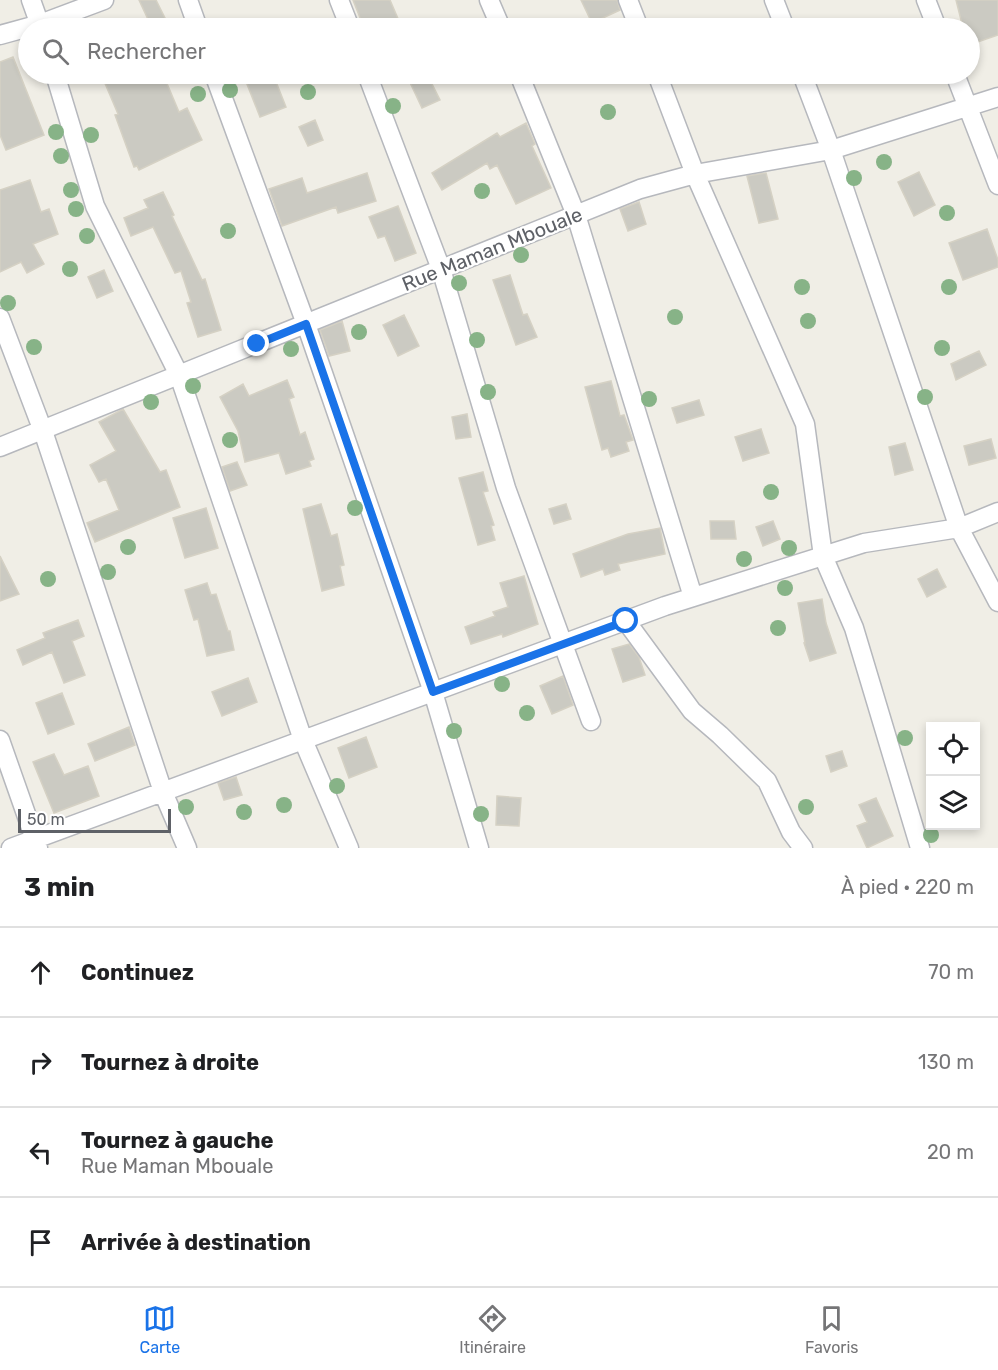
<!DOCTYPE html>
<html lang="fr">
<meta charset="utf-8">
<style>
:root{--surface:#fff;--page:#f6f6f6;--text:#202124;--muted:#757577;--line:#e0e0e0;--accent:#1a73e8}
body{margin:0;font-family:Rubik,sans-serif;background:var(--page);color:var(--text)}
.controls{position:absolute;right:18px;bottom:18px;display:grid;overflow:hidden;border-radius:0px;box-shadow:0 3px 9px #0003}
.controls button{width:54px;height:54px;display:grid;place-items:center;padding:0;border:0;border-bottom:2px solid var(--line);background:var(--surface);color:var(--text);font:30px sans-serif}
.scale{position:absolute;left:18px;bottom:15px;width:153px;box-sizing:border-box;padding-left:6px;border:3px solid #5e6167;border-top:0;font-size:16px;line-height:21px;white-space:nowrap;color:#5e6167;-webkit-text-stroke:4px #fff;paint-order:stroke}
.stop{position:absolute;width:18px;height:18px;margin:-14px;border:4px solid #1a73e8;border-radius:50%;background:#fff}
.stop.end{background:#1a73e8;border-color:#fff;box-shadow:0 2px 6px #0008}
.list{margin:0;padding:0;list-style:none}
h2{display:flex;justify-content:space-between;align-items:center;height:78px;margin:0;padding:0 24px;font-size:26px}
h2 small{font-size:20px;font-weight:400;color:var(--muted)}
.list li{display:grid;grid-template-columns:39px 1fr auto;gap:18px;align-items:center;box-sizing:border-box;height:90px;padding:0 24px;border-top:2px solid var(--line)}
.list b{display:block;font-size:22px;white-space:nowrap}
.list p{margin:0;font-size:20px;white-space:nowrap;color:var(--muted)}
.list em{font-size:20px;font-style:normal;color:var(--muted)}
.icon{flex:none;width:33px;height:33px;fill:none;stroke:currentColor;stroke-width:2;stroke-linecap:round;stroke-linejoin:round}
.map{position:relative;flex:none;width:998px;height:848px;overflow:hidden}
.search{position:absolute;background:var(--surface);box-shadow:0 3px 9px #0003;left:18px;right:18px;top:18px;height:66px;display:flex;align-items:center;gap:15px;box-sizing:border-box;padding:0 21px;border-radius:33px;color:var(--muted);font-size:22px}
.sheet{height:438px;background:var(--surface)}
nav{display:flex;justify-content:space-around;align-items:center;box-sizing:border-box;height:84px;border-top:2px solid var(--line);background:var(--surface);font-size:16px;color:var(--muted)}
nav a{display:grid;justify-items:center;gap:3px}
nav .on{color:var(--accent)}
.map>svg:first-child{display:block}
.building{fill:#cbcac2;stroke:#d5d1c4;stroke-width:1.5}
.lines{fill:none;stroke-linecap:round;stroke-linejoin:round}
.minor-casing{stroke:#b6b8bd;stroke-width:21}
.minor{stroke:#fff;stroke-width:18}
.tree{fill:#87b387}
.route{stroke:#1a73e8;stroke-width:8}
.labels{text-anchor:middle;stroke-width:4.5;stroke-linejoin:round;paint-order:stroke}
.street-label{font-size:20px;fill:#5e6167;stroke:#fff}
</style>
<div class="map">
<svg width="998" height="848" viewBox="0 0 998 848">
<rect width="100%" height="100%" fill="#f0eee6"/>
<path class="building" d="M139 0H156L170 28H152Z
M353 0H390L402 28H364Z
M581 0H617L620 10 592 23Z
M956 0H998V35L969 45V28H963Z
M13 57 44 135 6 150 0 135V62Z
M101 74H163L179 112 187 108 202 140 139 170 137 166 134 167 115 115 118 114Z
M243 74H273L286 107 260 117Z
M406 74H427L440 100 422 108Z
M315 120 323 140 308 146 299 127Z
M526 123 535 144 532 146 551 188 516 204 497 165 490 169 487 163 442 190 432 173 497 133 500 137Z
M919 172 935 205 914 216 898 182Z
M367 173 376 201 338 213 336 207 282 226 269 189 302 178 307 193Z
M766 173 778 219 759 223 747 176Z
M30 180 41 212 49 209 58 234 33 244 44 264 27 273 21 262 0 272V190Z
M163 192 174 215 172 216 202 280 205 279 221 330 198 337 187 303 191 302 181 271 175 273 153 227 131 236 124 218 148 208 144 200Z
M639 202 646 224 628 231 620 209Z
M398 206 416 253 395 261 385 236 378 238 369 217Z
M987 229 998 260V267L963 280 949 243Z
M104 270 113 291 97 298 88 277Z
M510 275 523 315 527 314 537 337 516 345 493 280Z
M404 315 419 346 398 356 383 325Z
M342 321 350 351 329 356 320 330Z
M979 351 986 365 956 380 951 364Z
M287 380 294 397 289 399 300 435 305 432 314 459 309 461 311 466 286 474 279 453 245 462 238 431 220 397 243 384 249 396Z
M611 381 620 416 624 415 633 440 626 442 629 451 611 457 608 448 602 450 585 387Z
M699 400 704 415 677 423 672 408Z
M123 409 160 472 166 470 180 507 95 542 87 523 119 510 106 479 99 482 90 465 116 451 99 422Z
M467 414 471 437 456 439 452 417Z
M761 429 769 453 743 461 735 437Z
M991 439 996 458 969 465 964 446Z
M905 443 913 470 895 475 889 447Z
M237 462 247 485 230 491 222 467Z
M483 472 488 491 483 492 494 525 491 526 495 540 478 545 459 478Z
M321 504 331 536 337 534 344 565 340 566 344 585 322 591 303 509Z
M566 504 571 519 554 524 549 509Z
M206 508 218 548 185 558 173 518Z
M710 521H734L736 539H711Z
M773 521 780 539 763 546 756 527Z
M660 528 665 554 618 564 620 570 605 575 603 569 581 577 573 554 628 534Z
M0 556 19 594 0 601Z
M937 569 946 587 927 597 918 579Z
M524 576 538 624 503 637 502 634 471 644 465 627 495 616 493 612 508 607 500 583Z
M207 583 211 595 216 594 228 631H230L234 650 207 656 198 619 194 620 185 590Z
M822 599 826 623 836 653 810 661 804 643H805L798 603Z
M78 620 84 636 72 641 85 675 64 683 52 652 23 665 17 650 45 638 43 633Z
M629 644 639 657 645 675 623 682 612 649Z
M563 676 573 705 552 714 540 686Z
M248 678 257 702 222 716 212 692Z
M62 693 74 724 48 734 36 703Z
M129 727 135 745 95 761 88 744Z
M366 737 377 767 349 778 338 748Z
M842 751 847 766 831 772 826 756Z
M54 754 64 775 88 766 99 796 54 813 33 762Z
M236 777 242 795 224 800 218 783Z
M497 796 521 798 519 826 496 825Z
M876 798 893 836 867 848 857 826 867 822 859 805Z"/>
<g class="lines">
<g class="minor-casing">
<path id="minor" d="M31 0 41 28
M188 0 198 28
M339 0 350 28
M489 0 501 28
M628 0 639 28
M774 0 785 28
M926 0 937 28
M0 35 40 24 104 0
M55 74 95 206 179 375 303 740 349 848
M214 74 306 324 433 692 479 848
M367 74 441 269 506 488 591 721
M519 74 576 215 693 597
M657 74 695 174 805 424 823 556 854 628 920 848
M802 74 831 150 959 528 998 602
M955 74 998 185
M0 318 43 431 163 792 187 848
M0 447 640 189 695 174 831 150 998 97
M626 621 692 711 720 735 767 781 791 832 803 848
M0 740 38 848
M11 848 665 606 864 543 959 528 998 512"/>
</g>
<use href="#minor" class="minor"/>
</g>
<g class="tree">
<circle cx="230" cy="90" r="8"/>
<circle cx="308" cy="92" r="8"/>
<circle cx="198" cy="94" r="8"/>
<circle cx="393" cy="106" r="8"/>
<circle cx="608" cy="112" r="8"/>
<circle cx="56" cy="132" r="8"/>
<circle cx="91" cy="135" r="8"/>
<circle cx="61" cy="156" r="8"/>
<circle cx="884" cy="162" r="8"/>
<circle cx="854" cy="178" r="8"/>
<circle cx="71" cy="190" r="8"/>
<circle cx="482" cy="191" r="8"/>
<circle cx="76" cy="209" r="8"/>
<circle cx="947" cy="213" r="8"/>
<circle cx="228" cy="231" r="8"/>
<circle cx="87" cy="236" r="8"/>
<circle cx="521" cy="255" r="8"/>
<circle cx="70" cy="269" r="8"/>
<circle cx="459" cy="283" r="8"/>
<circle cx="802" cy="287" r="8"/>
<circle cx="949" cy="287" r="8"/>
<circle cx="8" cy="303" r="8"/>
<circle cx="675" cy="317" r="8"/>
<circle cx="808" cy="321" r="8"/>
<circle cx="359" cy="332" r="8"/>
<circle cx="477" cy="340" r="8"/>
<circle cx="34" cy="347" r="8"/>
<circle cx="942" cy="348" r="8"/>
<circle cx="291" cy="349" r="8"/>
<circle cx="193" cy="386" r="8"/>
<circle cx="488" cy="392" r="8"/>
<circle cx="925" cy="397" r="8"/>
<circle cx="649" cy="399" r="8"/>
<circle cx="151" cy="402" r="8"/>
<circle cx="230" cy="440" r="8"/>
<circle cx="771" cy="492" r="8"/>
<circle cx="355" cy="508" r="8"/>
<circle cx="128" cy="547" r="8"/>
<circle cx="789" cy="548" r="8"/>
<circle cx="744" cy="559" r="8"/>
<circle cx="108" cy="572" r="8"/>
<circle cx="48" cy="579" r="8"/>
<circle cx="785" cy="588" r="8"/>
<circle cx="778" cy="628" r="8"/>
<circle cx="502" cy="684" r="8"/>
<circle cx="527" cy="713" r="8"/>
<circle cx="454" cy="731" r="8"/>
<circle cx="905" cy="738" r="8"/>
<circle cx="337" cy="786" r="8"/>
<circle cx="284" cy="805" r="8"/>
<circle cx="186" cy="807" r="8"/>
<circle cx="806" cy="807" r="8"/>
<circle cx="244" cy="812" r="8"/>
<circle cx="481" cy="814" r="8"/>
<circle cx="931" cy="835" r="8"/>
</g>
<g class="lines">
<path class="route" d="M257 344 306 324 433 692 626 621"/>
</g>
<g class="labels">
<g class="street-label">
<text transform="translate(492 249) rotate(-22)" y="7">Rue Maman Mbouale</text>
</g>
</g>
</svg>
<div class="controls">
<button><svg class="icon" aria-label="locate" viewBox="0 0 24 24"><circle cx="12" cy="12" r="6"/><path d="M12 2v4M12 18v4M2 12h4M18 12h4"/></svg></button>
<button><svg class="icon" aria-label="layers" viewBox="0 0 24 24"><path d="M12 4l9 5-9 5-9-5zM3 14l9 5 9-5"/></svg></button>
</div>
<div class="scale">50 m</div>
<div class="stop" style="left:626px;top:621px"></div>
<div class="stop end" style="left:257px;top:344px"></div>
<div class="search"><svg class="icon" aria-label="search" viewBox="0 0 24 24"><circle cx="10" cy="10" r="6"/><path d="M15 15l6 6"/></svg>Rechercher</div>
</div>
<section class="sheet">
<h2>3 min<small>À pied · 220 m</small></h2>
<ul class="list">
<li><svg class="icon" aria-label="ahead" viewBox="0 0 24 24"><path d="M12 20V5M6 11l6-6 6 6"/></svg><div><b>Continuez</b></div><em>70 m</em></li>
<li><svg class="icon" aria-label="right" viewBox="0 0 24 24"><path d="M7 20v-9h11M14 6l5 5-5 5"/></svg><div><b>Tournez à droite</b></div><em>130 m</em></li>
<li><svg class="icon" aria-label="left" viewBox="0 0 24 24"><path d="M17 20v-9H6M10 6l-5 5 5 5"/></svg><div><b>Tournez à gauche</b><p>Rue Maman Mbouale</p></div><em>20 m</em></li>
<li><svg class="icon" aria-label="arrive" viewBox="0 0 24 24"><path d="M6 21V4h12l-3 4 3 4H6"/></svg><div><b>Arrivée à destination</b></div></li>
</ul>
</section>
<nav>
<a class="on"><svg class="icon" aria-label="map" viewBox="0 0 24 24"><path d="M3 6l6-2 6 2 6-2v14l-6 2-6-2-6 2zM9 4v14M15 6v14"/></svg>Carte</a>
<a><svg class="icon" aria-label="directions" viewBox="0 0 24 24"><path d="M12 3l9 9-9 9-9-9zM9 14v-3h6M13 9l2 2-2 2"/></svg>Itinéraire</a>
<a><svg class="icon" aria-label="saved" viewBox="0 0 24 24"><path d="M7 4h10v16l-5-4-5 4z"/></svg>Favoris</a>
</nav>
